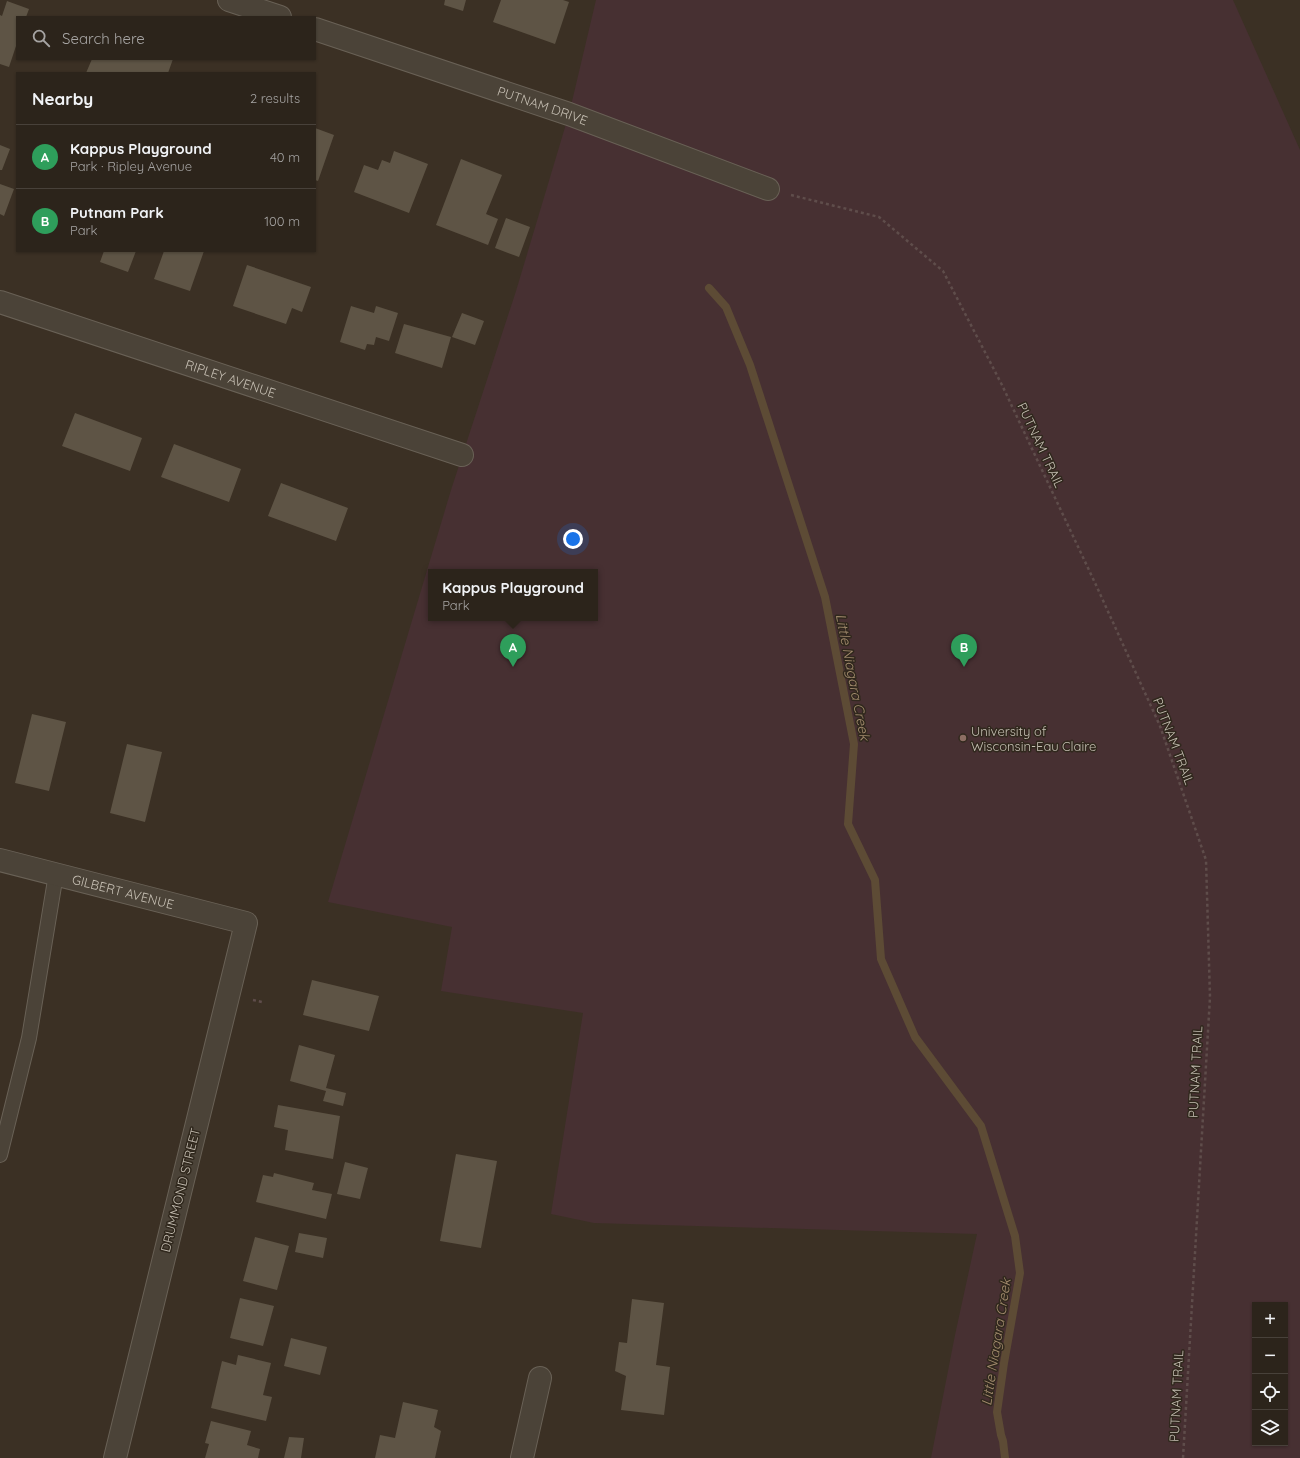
<!DOCTYPE html>
<meta charset="utf-8">
<style>
:root{--surface:#2c241b;--page:#383028;--text:#f1f3f6;--muted:#a6a4a3;--line:#48413a;--accent:#bca0f2}
body{margin:0;font-family:Quicksand,sans-serif;background:var(--page);color:var(--text)}
.controls{position:absolute;right:12px;bottom:12px;display:grid;overflow:hidden;border-radius:0px;box-shadow:0 1px 3px #0004}
.controls button{width:36px;height:36px;display:grid;place-items:center;padding:0;border:0;border-bottom:1px solid var(--line);background:var(--surface);color:var(--text);font:20px sans-serif}
.you{position:absolute;left:573px;top:539px;width:14px;height:14px;margin:-10px;border:3px solid #fff;border-radius:50%;background:#1a73e8;box-shadow:0 0 0 6px #1a73e833}
.badge{display:grid;place-items:center;width:26px;height:26px;border-radius:50%;background:var(--accent);color:#fff;font-size:13px;font-weight:700}
.pin{position:absolute;translate:-50% -33px;filter:drop-shadow(0 1px 2px #0008)}
.pin::after{content:'';position:absolute;top:21px;width:14px;height:12px;background:inherit;clip-path:polygon(0 0,100% 0,50% 100%)}
.popup{position:absolute;left:428px;top:569px;width:170px;height:52px;box-sizing:border-box;display:grid;place-content:center;border-radius:0px;background:var(--surface);filter:drop-shadow(0 1px 3px #0005);font-size:13px;white-space:nowrap;color:var(--muted)}
.popup b{font-size:15px;color:var(--text)}
.popup::after{content:'';position:absolute;left:50%;top:100%;margin-left:-8px;border:8px solid transparent;border-top-color:var(--surface)}
.list{margin:0;padding:0;list-style:none}
h2{display:flex;justify-content:space-between;align-items:center;height:52px;margin:0;padding:0 16px;font-size:17px}
h2 small{font-size:13px;font-weight:400;color:var(--muted)}
.list li{display:grid;grid-template-columns:26px 1fr auto;gap:12px;align-items:center;box-sizing:border-box;height:64px;padding:0 16px;border-top:1px solid var(--line)}
.list b{display:block;font-size:15px;white-space:nowrap}
.list p{margin:0;font-size:13px;white-space:nowrap;color:var(--muted)}
.list em{font-size:13px;font-style:normal;color:var(--muted)}
.icon{flex:none;width:22px;height:22px;fill:none;stroke:currentColor;stroke-width:2;stroke-linecap:round;stroke-linejoin:round}
.map{position:relative;flex:none;width:1300px;height:1458px;overflow:hidden}
.search{position:absolute;background:var(--surface);box-shadow:0 1px 3px #0004;left:16px;top:16px;width:300px;height:44px;display:flex;align-items:center;gap:10px;box-sizing:border-box;padding:0 14px;border-radius:0px;color:var(--muted);font-size:15px}
.panel{position:absolute;background:var(--surface);box-shadow:0 1px 3px #0004;left:16px;top:72px;width:300px;height:180px;border-radius:0px}
.map>svg:first-child{display:block}
.green{fill:#473032;fill-rule:evenodd}
.lines{fill:none;stroke-linecap:round;stroke-linejoin:round}
.stream{stroke:#5d4b35;stroke-width:8}
.building{fill:#5e5445}
.service-casing{stroke:#696156;stroke-width:16}
.minor-casing{stroke:#696156;stroke-width:24}
.path{stroke:#5f4d4b;stroke-width:2.5;stroke-dasharray:3 3;stroke-linecap:butt}
.service{stroke:#4b4338;stroke-width:14}
.minor{stroke:#4b4338;stroke-width:22}
.education-dot{fill:#8d6e63;stroke:#30281d;stroke-width:1.5}
.labels{text-anchor:middle;stroke-width:3;stroke-linejoin:round;paint-order:stroke}
.street-label{font-size:13px;fill:#c6bfb3;stroke:#30281d}
.poi-label{font-size:13px;fill:#c6bfb3;stroke:#30281d;text-anchor:start}
.water-label{font-size:14px;font-style:italic;fill:#a48c6e;stroke:#30281d}
</style>
<div class="map">
<svg width="1300" height="1458" viewBox="0 0 1300 1458">
<rect width="100%" height="100%" fill="#3b3024"/>
<path class="green" d="M596 0H1233L1300 150V1458H931L955 1335 977 1234 594 1223 551 1214 583 1013 441 991 452 927 328 902 451 490 516 291 569 114ZM431 572H595V618H431ZM1255 1305H1285V1443H1255Z"/>
<g class="lines">
<path class="stream" d="M709 288 726 307 750 365 825 597 854 744 848 824 875 880 881 959 915 1037 981 1126 1015 1236 1020 1273 1004 1363 997 1412 1001 1435 1003 1441 1005 1458"/>
</g>
<path class="building" d="M445 0H466L463 11 444 5Z
M501 0H563L569 2 555 44 493 22Z
M7 1 29 9 26 17H17V43L9 67 0 64V15L2 16Z
M92 59H173L168 73H86Z
M315 128 334 135 318 181 315 180Z
M0 145 10 149 2 170H0Z
M394 151 428 164 409 213 354 192 364 165 378 170 382 160 390 163Z
M461 159 502 175 486 214 498 219 488 245 436 225Z
M0 184 14 189 4 216 0 214Z
M506 218 530 227 519 257 495 248Z
M104 251H136L128 272 100 262Z
M164 251H204L190 291 154 279Z
M247 265 311 287 302 312 292 308 286 324 233 306Z
M351 306 374 313 376 306 398 313 389 341 376 337 374 345 367 344 365 350 340 342Z
M462 313 484 321 475 345 452 337Z
M404 324 451 337 442 368 395 353Z
M75 413 142 438 130 471 62 446Z
M174 444 241 469 229 502 161 477Z
M281 483 348 508 336 541 268 516Z
M32 714 66 722 49 791 15 783Z
M127 744 162 752 145 822 110 813Z
M312 980 379 996 369 1031 303 1015Z
M299 1045 335 1055 326 1088 346 1093 343 1106 323 1101 326 1091 290 1081Z
M278 1105 340 1116 333 1159 285 1150 288 1130 274 1127Z
M456 1154 497 1161 481 1248 440 1241Z
M345 1162 368 1168 360 1199 337 1194Z
M274 1173 314 1183 312 1190 332 1194 326 1219 256 1202 263 1175 273 1177Z
M299 1233 327 1238 323 1258 295 1252Z
M255 1237 289 1246 277 1290 243 1281Z
M240 1298 274 1306 263 1346 230 1338Z
M632 1299 664 1303 656 1365 670 1367 664 1415 621 1410 626 1376 615 1371 619 1342 627 1343Z
M291 1338 327 1347 320 1375 284 1366Z
M238 1355 271 1363 263 1395 272 1397 266 1421 211 1408 222 1361 236 1365Z
M403 1402 438 1410 434 1427 441 1431 435 1458H375L380 1435 395 1438Z
M211 1421 251 1431 247 1445 260 1449 258 1458H205L209 1444 205 1443Z
M289 1437 304 1438 301 1458H284Z"/>
<g class="lines">
<g class="service-casing">
<path id="service" d="M0 1155 29 1038 56 874"/>
</g>
<g class="minor-casing">
<g id="minor">
<path d="M229 0 280 17"/>
<path id="s1" d="M315 29 569 114 768 189"/>
<path id="s2" d="M0 302 462 455"/>
<path id="s3" d="M0 860 246 923 115 1458"/>
<path d="M522 1458 540 1378"/>
</g>
</g>
<path class="path" d="M791 195 879 217 943 271 1002 385 1096 585 1160 726 1206 860 1210 997 1183 1458
M253 1000 262 1002"/>
<use href="#service" class="service"/>
<use href="#minor" class="minor"/>
</g>
<circle class="education-dot" cx="963" cy="738" r="4"/>
<g class="labels">
<g class="street-label">
<text dy="5" stroke="none"><textPath href="#s1" startOffset="240">PUTNAM DRIVE</textPath></text>
<text dy="5" stroke="none"><textPath href="#s2" startOffset="243">RIPLEY AVENUE</textPath></text>
<text transform="translate(1041 445) rotate(65)" y="5">PUTNAM TRAIL</text>
<text transform="translate(1174 741) rotate(69)" y="5">PUTNAM TRAIL</text>
<text dy="5" stroke="none"><textPath href="#s3" startOffset="127">GILBERT AVENUE</textPath></text>
<text transform="translate(1195 1072) rotate(-87)" y="5">PUTNAM TRAIL</text>
<text transform="translate(180 1190) rotate(-76)" y="5">DRUMMOND STREET</text>
<text transform="translate(1176 1396) rotate(-87)" y="5">PUTNAM TRAIL</text>
</g>
<g class="poi-label">
<text x="971" y="736">University of<tspan x="971" dy="15">Wisconsin-Eau Claire</tspan></text>
</g>
<g class="water-label">
<text transform="translate(853 677) rotate(79)" y="5">Little Niagara Creek</text>
<text transform="translate(996 1342) rotate(-81)" y="5">Little Niagara Creek</text>
</g>
</g>
</svg>
<div class="controls">
<button>+</button>
<button>−</button>
<button><svg class="icon" aria-label="locate" viewBox="0 0 24 24"><circle cx="12" cy="12" r="6"/><path d="M12 2v4M12 18v4M2 12h4M18 12h4"/></svg></button>
<button><svg class="icon" aria-label="layers" viewBox="0 0 24 24"><path d="M12 4l9 5-9 5-9-5zM3 14l9 5 9-5"/></svg></button>
</div>
<div class="you"></div>
<div class="pin badge" style="left:513px;top:667px;background:#2e9e5b">A</div>
<div class="popup"><b>Kappus Playground</b>Park</div>
<div class="pin badge" style="left:964px;top:667px;background:#2e9e5b">B</div>
<div class="search"><svg class="icon" aria-label="search" viewBox="0 0 24 24"><circle cx="10" cy="10" r="6"/><path d="M15 15l6 6"/></svg>Search here</div>
<section class="panel">
<h2>Nearby<small>2 results</small></h2>
<ul class="list">
<li><span class="badge" style="background:#2e9e5b">A</span><div><b>Kappus Playground</b><p>Park · Ripley Avenue</p></div><em>40 m</em></li>
<li><span class="badge" style="background:#2e9e5b">B</span><div><b>Putnam Park</b><p>Park</p></div><em>100 m</em></li>
</ul>
</section>
</div>
